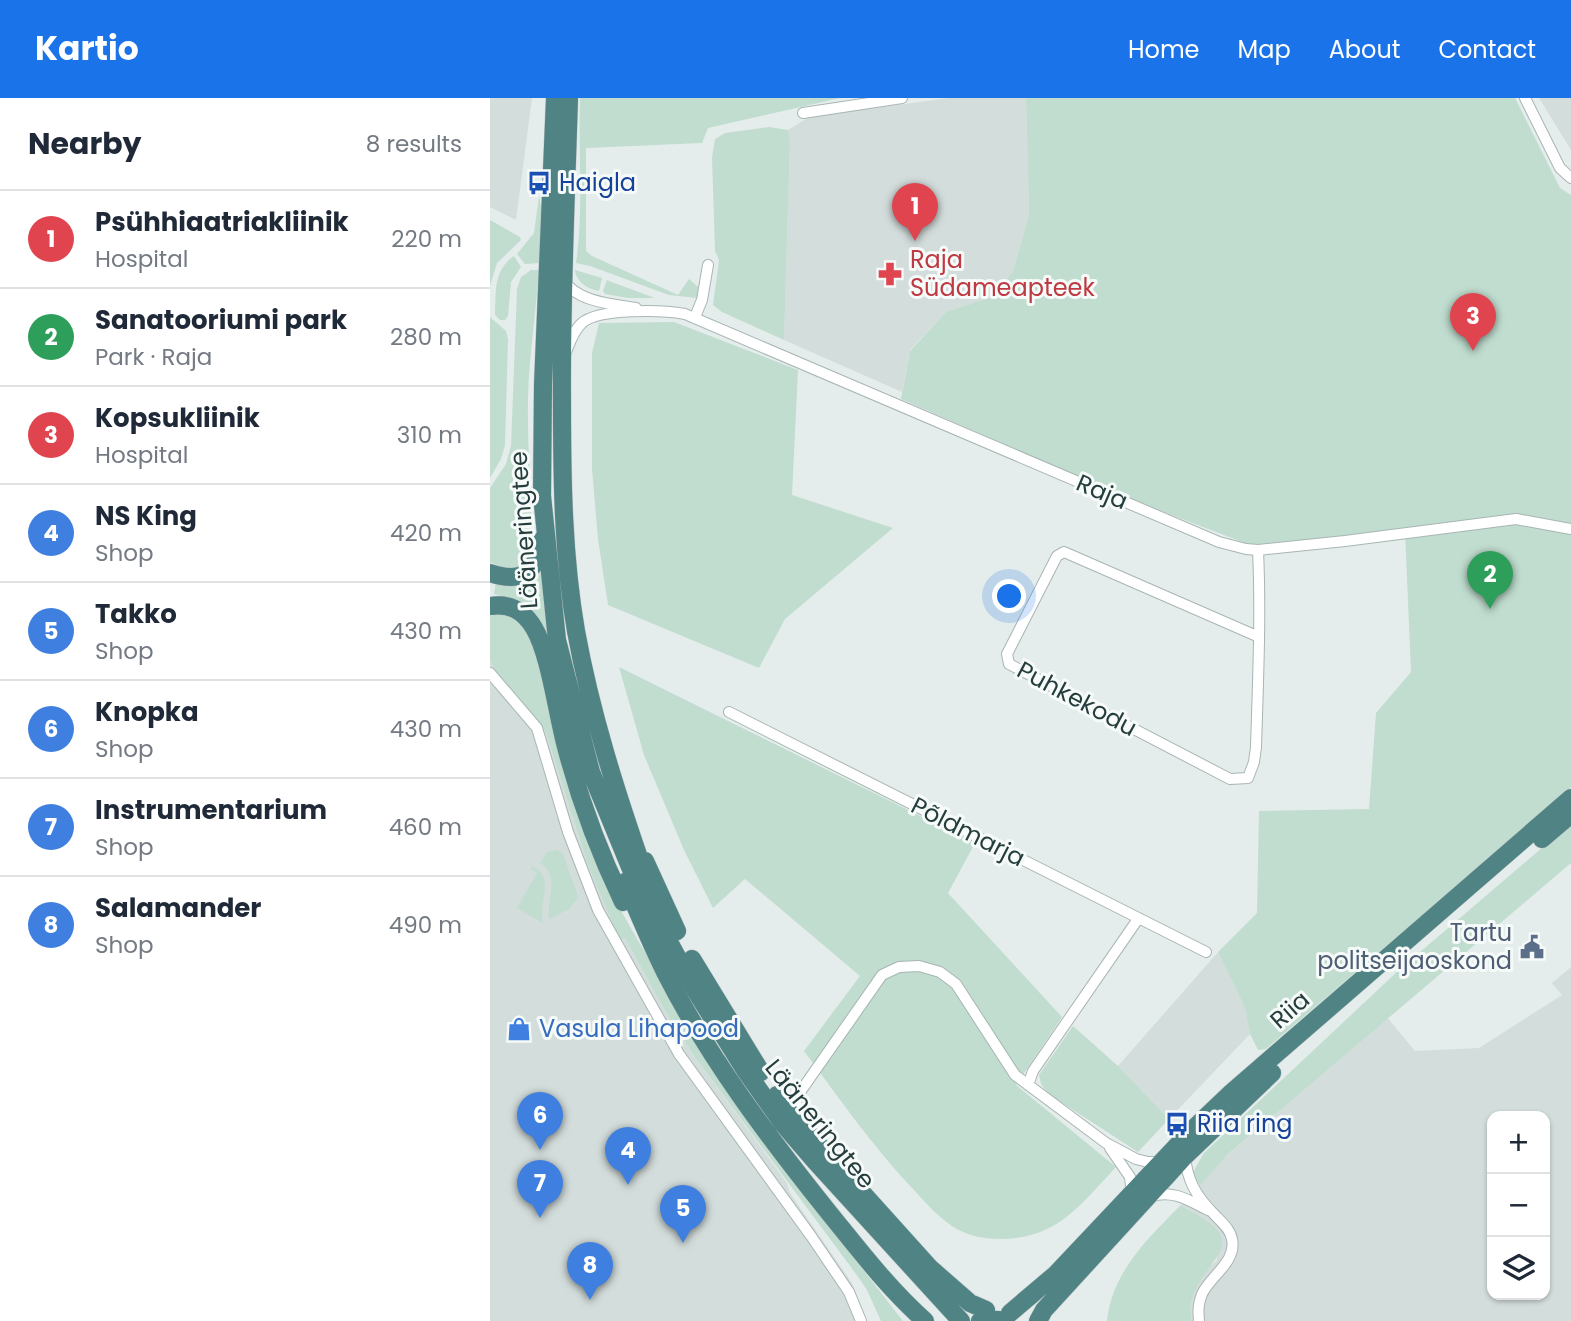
<!DOCTYPE html>
<meta charset="utf-8">
<style>
:root{--surface:#fff;--page:#f2f2f3;--text:#1f2937;--muted:#747a83;--line:#e0e1e3;--accent:#1a73e8}
body{margin:0;font-family:Poppins,sans-serif;background:var(--page);color:var(--text)}
.controls{position:absolute;right:21px;bottom:21px;display:grid;overflow:hidden;border-radius:14px;box-shadow:0 2px 5px #0004}
.controls button{width:63px;height:63px;display:grid;place-items:center;padding:0;border:0;border-bottom:2px solid var(--line);background:var(--surface);color:var(--text);font:35px sans-serif}
.you{position:absolute;left:520px;top:499px;width:24px;height:24px;margin:-18px;border:5px solid #fff;border-radius:50%;background:#1a73e8;box-shadow:0 0 0 10px #1a73e833}
.badge{display:grid;place-items:center;width:46px;height:46px;border-radius:50%;background:var(--accent);color:#fff;font-size:23px;font-weight:700}
.pin{position:absolute;translate:-50% -58px;filter:drop-shadow(0 2px 4px #0008)}
.pin::after{content:'';position:absolute;top:37px;width:24px;height:21px;background:inherit;clip-path:polygon(0 0,100% 0,50% 100%)}
.list{margin:0;padding:0;list-style:none}
h2{display:flex;justify-content:space-between;align-items:center;height:91px;margin:0;padding:0 28px;font-size:30px}
h2 small{font-size:23px;font-weight:400;color:var(--muted)}
.list li{display:grid;grid-template-columns:46px 1fr auto;gap:21px;align-items:center;box-sizing:border-box;height:98px;padding:0 28px;border-top:2px solid var(--line)}
.list b{display:block;font-size:26px;white-space:nowrap}
.list p{margin:0;font-size:23px;white-space:nowrap;color:var(--muted)}
.list em{font-size:23px;font-style:normal;color:var(--muted)}
.icon{flex:none;width:38px;height:38px;fill:none;stroke:currentColor;stroke-width:2;stroke-linecap:round;stroke-linejoin:round}
.map{position:relative;flex:none;width:1081px;height:1223px;overflow:hidden}
header{display:flex;align-items:center;gap:42px;box-sizing:border-box;height:98px;padding:0 35px;background:var(--accent);color:#fff}
header strong{font-size:33px}
nav{display:flex;gap:38px;margin-inline-start:auto;font-size:24px}
main{display:flex}
aside{flex:1;background:var(--surface)}
.map>svg:first-child{display:block}
.built{fill:#d3dddb;fill-rule:evenodd}
.green{fill:#c0ddcf}
.lines{fill:none;stroke-linecap:round;stroke-linejoin:round}
.minor-casing{stroke:#a8b5b4;stroke-width:12}
.trunk-casing{stroke:#c2c9c9;stroke-width:19}
.minor{stroke:#fff;stroke-width:10}
.trunk{stroke:#508384;stroke-width:18}
.labels{text-anchor:middle;stroke-width:6;stroke-linejoin:round;paint-order:stroke}
.transit-label{font-size:24px;fill:#164399;stroke:#f6faf9;text-anchor:start}
.health-label{font-size:24px;fill:#be3a42;stroke:#f6faf9;text-anchor:start}
.street-label{font-size:24px;fill:#253e3d;stroke:#f6faf9}
.service-label{font-size:24px;fill:#4e5e75;stroke:#f6faf9;text-anchor:end}
.shop-label{font-size:24px;fill:#366cbe;stroke:#f6faf9;text-anchor:start}
</style>
<header>
<strong>Kartio</strong>
<nav><a>Home</a><a>Map</a><a>About</a><a>Contact</a></nav>
</header>
<main>
<aside>
<h2>Nearby<small>8 results</small></h2>
<ul class="list">
<li><span class="badge" style="background:#e0444e">1</span><div><b>Psühhiaatriakliinik</b><p>Hospital</p></div><em>220 m</em></li>
<li><span class="badge" style="background:#2e9e5b">2</span><div><b>Sanatooriumi park</b><p>Park · Raja</p></div><em>280 m</em></li>
<li><span class="badge" style="background:#e0444e">3</span><div><b>Kopsukliinik</b><p>Hospital</p></div><em>310 m</em></li>
<li><span class="badge" style="background:#3f7fe0">4</span><div><b>NS King</b><p>Shop</p></div><em>420 m</em></li>
<li><span class="badge" style="background:#3f7fe0">5</span><div><b>Takko</b><p>Shop</p></div><em>430 m</em></li>
<li><span class="badge" style="background:#3f7fe0">6</span><div><b>Knopka</b><p>Shop</p></div><em>430 m</em></li>
<li><span class="badge" style="background:#3f7fe0">7</span><div><b>Instrumentarium</b><p>Shop</p></div><em>460 m</em></li>
<li><span class="badge" style="background:#3f7fe0">8</span><div><b>Salamander</b><p>Shop</p></div><em>490 m</em></li>
</ul>
</aside>
<div class="map">
<svg width="1081" height="1223" viewBox="0 0 1081 1223">
<rect width="100%" height="100%" fill="#e5edec"/>
<path class="built" d="M0 0H42L26 122 0 109Z
M459 0H536L539 116 523 174 502 199 456 214 420 252 412 294 294 242 300 46 298 32 319 19Z
M1049 0H1081V52Z
M0 561 11 579 49 623 56 635 98 767 131 842 135 840 174 911 205 959 297 1085 300 1095 362 1185 377 1223H0Z
M728 854 755 910 760 936 679 1021 628 968Z
M1081 869V1223H702L700 1215 701 1198 716 1172 727 1162 720 1126 691 1107 734 1060 897 919 925 953 989 950 1072 897 1062 885ZM1002 1018H1055V1197H1002Z"/>
<path class="green" d="M90 0H350L218 30 212 45 96 50V153L102 158 188 197 199 181 208 189 207 200 179 197 100 168 86 165C94 110 88 56 90 0Z
M536 0H1025L1070 90 1081 97V689L776 951 768 952 760 936 755 910 728 854 767 815 769 713 879 711 886 615 921 574 915 433 760 447 632 398 411 301 420 253 456 214 502 199 523 174 539 116Z
M279 29 298 32 300 45 294 242 232 214 223 207 229 162 225 153 222 59 225 41 235 35Z
M49 98 52 113 50 165 35 166 27 156 44 135Z
M0 122 30 139 31 142 7 165 0 188Z
M24 158 31 169 21 184 18 218 15 222H10L5 217C6 195 3 172 24 158Z
M41 172H49C46 215 39 257 38 301 37 351 42 402 42 452 39 465 28 471 16 472L0 464V390L16 366 21 348 27 191 31 179Z
M85 172 112 180 109 193C98 191 86 184 85 172Z
M117 182 119 183 165 200H138L115 196 113 193Z
M0 219 16 233 18 241 15 347 11 361 0 380Z
M184 224 308 272 302 397 403 430 295 521 269 570 118 507 108 441 102 371V255L109 225Z
M50 473 73 597 113 745 44 516 28 502 4 496 6 484 41 482Z
M15 515 23 518 37 529 130 811 150 846 285 1059 413 1223H391L377 1192 366 1176 205 959 174 911 135 840 130 842 98 767 56 635C43 611 8 585 0 561 0 549 0 530 0 518Z
M129 569 485 745 458 795 572 919 526 987 626 1069C608 1088 583 1119 559 1130 532 1144 488 1146 462 1128 447 1118 435 1104 423 1091 383 1049 349 1000 314 953L370 878 255 781 223 810 194 752 154 657Z
M1081 725V765L737 1057 710 1087 704 1081 703 1074 714 1055 909 872Z
M67 752 73 756 88 799 79 811 59 821C56 802 71 777 50 765L57 754Z
M42 768C67 782 47 802 53 825L27 810 47 775 41 771Z
M583 928 628 968 679 1021 648 1054 557 995 551 986 549 977Z
M691 1107C702 1115 719 1122 728 1133 748 1157 690 1182 702 1223H617C622 1174 658 1140 691 1107Z"/>
<g class="lines">
<g class="minor-casing">
<path id="minor" d="M1035 0 1070 70 1081 80
M313 15 412 0
M73 181C86 204 122 206 146 210
M205 219 212 202 218 167
M76 254C80 244 84 232 92 225 109 210 173 212 195 216L729 444 756 451 768 452 855 443 1026 421 1081 431
M768 452C771 517 768 583 766 649L764 664 758 680 740 681 519 566 517 556 567 458 574 454 769 539
M0 575 47 630 78 734 108 812 189 956 321 1138 359 1194 371 1223
M239 614 716 854
M538 987 543 973 648 821
M312 1020C306 1012 305 1007 308 997L392 877 409 869 429 868 450 874 466 886 525 977 616 1045 646 1061 658 1064H671
M620 1050 640 1079 642 1097
M695 1058C697 1082 706 1098 723 1115 730 1123 740 1130 742 1141 747 1164 720 1178 712 1196 708 1206 708 1213 709 1223
M661 1098C684 1092 698 1102 718 1112"/>
</g>
<g class="trunk-casing">
<path id="trunk" d="M65 0 53 287 52 398 67 542 101 674 145 781 205 892 255 972 293 1026 324 1062 471 1223
M79 0C76 102 71 204 72 306 72 382 73 458 86 533 101 616 127 697 155 777
M0 475C34 486 46 474 52 442
M0 508C20 505 34 513 44 530 60 557 67 616 76 649 90 703 109 754 133 804
M1052 741 1081 716
M155 763 187 833
M135 784C148 814 161 846 176 876 220 962 280 1041 340 1116 370 1153 399 1191 435 1223
M202 861 271 974
M287 997 295 1009 440 1170 480 1205 496 1212
M520 1215 566 1176 700 1034 741 995 1081 700
M490 1223 499 1221 516 1223
M548 1223 554 1212 695 1058 782 975"/>
</g>
<use href="#minor" class="minor"/>
<use href="#trunk" class="trunk"/>
</g>
<defs>
<g id="bus-bare" transform="scale(1.89)"><path d="M-5-6H5V4H4V6H2V4H-2V6H-4V4H-5ZM-3.5-4V0h7V-4ZM-3.5 1.2v1.5H-2V1.2ZM2 1.2v1.5H3.5V1.2Z" fill="#1a4fb4" stroke="#f6faf9" stroke-width="2.5" paint-order="stroke"/></g>
<g id="pharmacy-bare" transform="scale(1.89)"><path d="M-2-6h4v4h4v4h-4v4h-4v-4h-4v-4h4Z" fill="#e0444e" stroke="#f6faf9" stroke-width="2.5" paint-order="stroke"/></g>
<g id="civic-bare" transform="scale(1.89)"><path d="M-.6-6.5H3V-4.5H.6V-3L4-1V1h2V6H-6V1h2V-1L-.6-3ZM-1.2 2.5V6h2.4V2.5Z" fill="#5c6f8a" stroke="#f6faf9" stroke-width="2.5" paint-order="stroke"/></g>
<g id="shop-bare" transform="scale(1.89)"><path d="M-5-2.5h2.3a2.7 3.5 0 0 1 5.4 0H5L5.5 6h-11ZM-1.5-2.5h3a1.5 2.3 0 0 0-3 0Z" fill="#3f7fe0" stroke="#f6faf9" stroke-width="2.5" paint-order="stroke"/></g>
</defs>
<g fill-rule="evenodd">
<use href="#bus-bare" x="49" y="85"/>
<use href="#pharmacy-bare" x="400" y="176"/>
<use href="#civic-bare" x="1042" y="849"/>
<use href="#shop-bare" x="29" y="931"/>
<use href="#bus-bare" x="687" y="1026"/>
</g>
<g class="labels">
<g class="transit-label">
<text x="69" y="93">Haigla</text>
<text x="707" y="1034">Riia ring</text>
</g>
<g class="health-label">
<text x="420" y="170">Raja<tspan x="420" dy="28">Südameapteek</tspan></text>
</g>
<g class="street-label">
<text transform="translate(612 394) rotate(23)" y="8">Raja</text>
<text transform="translate(34 432) rotate(-94)" y="8">Lääneringtee</text>
<text transform="translate(587 601) rotate(28)" y="8">Puhkekodu</text>
<text transform="translate(478 734) rotate(27)" y="8">Põldmarja</text>
<text transform="translate(800 912) rotate(-41)" y="8">Riia</text>
<text transform="translate(330 1026) rotate(51)" y="8">Lääneringtee</text>
</g>
<g class="service-label">
<text x="1022" y="843">Tartu<tspan x="1022" dy="28">politseijaoskond</tspan></text>
</g>
<g class="shop-label">
<text x="49" y="939">Vasula Lihapood</text>
</g>
</g>
</svg>
<div class="controls">
<button>+</button>
<button>−</button>
<button><svg class="icon" aria-label="layers" viewBox="0 0 24 24"><path d="M12 4l9 5-9 5-9-5zM3 14l9 5 9-5"/></svg></button>
</div>
<div class="you"></div>
<div class="pin badge" style="left:425px;top:143px;background:#e0444e">1</div>
<div class="pin badge" style="left:1000px;top:511px;background:#2e9e5b">2</div>
<div class="pin badge" style="left:983px;top:253px;background:#e0444e">3</div>
<div class="pin badge" style="left:138px;top:1087px;background:#3f7fe0">4</div>
<div class="pin badge" style="left:193px;top:1145px;background:#3f7fe0">5</div>
<div class="pin badge" style="left:50px;top:1052px;background:#3f7fe0">6</div>
<div class="pin badge" style="left:50px;top:1120px;background:#3f7fe0">7</div>
<div class="pin badge" style="left:100px;top:1202px;background:#3f7fe0">8</div>
</div>
</main>
